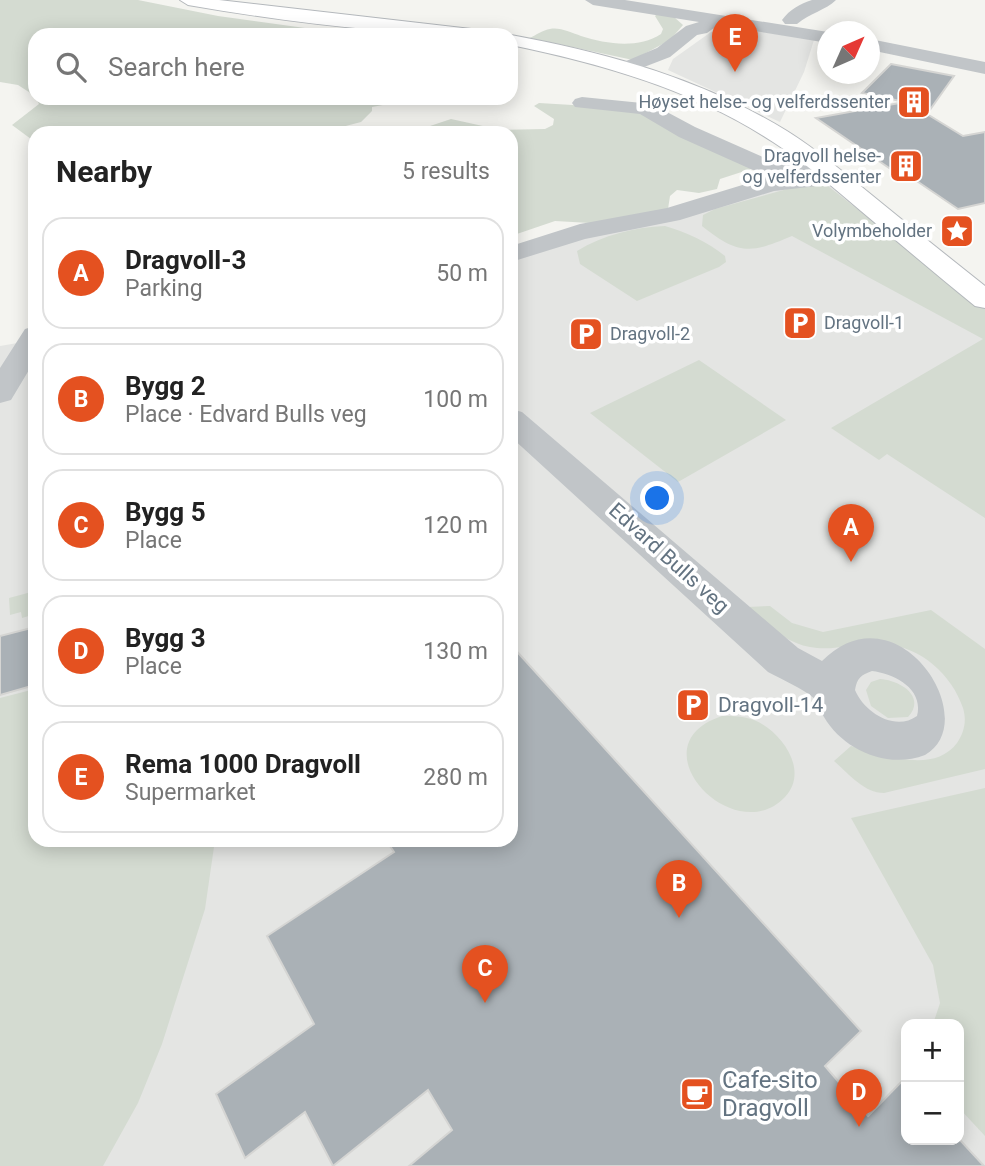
<!DOCTYPE html>
<meta charset="utf-8">
<style>
:root{--surface:#fff;--page:#f6f6f6;--text:#222;--muted:#767676;--line:#e0e0e0;--accent:#e45120}
body{margin:0;font-family:Roboto,sans-serif;background:var(--page);color:var(--text)}
.controls{position:absolute;right:21px;bottom:21px;display:grid;overflow:hidden;border-radius:14px;box-shadow:0 4px 18px #0003}
.controls button{width:63px;height:63px;display:grid;place-items:center;padding:0;border:0;border-bottom:2px solid var(--line);background:var(--surface);color:var(--text);font:35px sans-serif}
.compass{position:absolute;left:817px;top:21px;width:63px;height:63px;border-radius:50%;background:var(--surface);box-shadow:0 4px 18px #0003;rotate:45deg}
.you{position:absolute;left:658px;top:499px;width:24px;height:24px;margin:-18px;border:5px solid #fff;border-radius:50%;background:#1a73e8;box-shadow:0 0 0 10px #1a73e833}
.badge{display:grid;place-items:center;width:46px;height:46px;border-radius:50%;background:var(--accent);color:#fff;font-size:23px;font-weight:700}
.pin{position:absolute;translate:-50% -58px;filter:drop-shadow(0 2px 4px #0008)}
.pin::after{content:'';position:absolute;top:37px;width:24px;height:21px;background:inherit;clip-path:polygon(0 0,100% 0,50% 100%)}
.list{margin:0;padding:0;list-style:none}
h2{display:flex;justify-content:space-between;align-items:center;height:91px;margin:0;padding:0 28px;font-size:30px}
h2 small{font-size:23px;font-weight:400;color:var(--muted)}
.list li{display:grid;grid-template-columns:46px 1fr auto;gap:21px;align-items:center;box-sizing:border-box;height:112px;margin:0 14px 14px;padding:0 14px;border:2px solid var(--line);border-radius:21px}
.list b{display:block;font-size:26px;white-space:nowrap}
.list p{margin:0;font-size:23px;white-space:nowrap;color:var(--muted)}
.list em{font-size:23px;font-style:normal;color:var(--muted)}
.icon{flex:none;width:38px;height:38px;fill:none;stroke:currentColor;stroke-width:2;stroke-linecap:round;stroke-linejoin:round}
.map{position:relative;flex:none;width:985px;height:1166px;overflow:hidden}
.search{position:absolute;background:var(--surface);box-shadow:0 4px 18px #0003;left:28px;top:28px;width:490px;height:77px;display:flex;align-items:center;gap:18px;box-sizing:border-box;padding:0 24px;border-radius:21px;color:var(--muted);font-size:26px}
.panel{position:absolute;background:var(--surface);box-shadow:0 4px 18px #0003;left:28px;top:126px;width:490px;height:721px;border-radius:21px}
.map>svg:first-child{display:block}
.built{fill:#e4e5e3;fill-rule:evenodd}
.green{fill:#d4dbd1}
.building{fill:#aab1b6;stroke:#d5d5d3;stroke-width:2}
.lines{fill:none;stroke-linecap:round;stroke-linejoin:round}
.major-casing{stroke:#b4b8bc;stroke-width:2}
.minor{fill:#c1c5c8;fill-rule:evenodd}
.major{fill:#fff;fill-rule:evenodd}
.labels{text-anchor:middle;stroke-width:7;stroke-linejoin:round;paint-order:stroke}
.far-poi-label{font-size:18px;fill:#637381;stroke:#fff;text-anchor:end}
.street-label{font-size:21px;fill:#637381;stroke:#fff}
.poi-label{font-size:21px;fill:#637381;stroke:#fff;text-anchor:start}
.near-poi-label{font-size:24px;fill:#637381;stroke:#fff;text-anchor:start}
</style>
<div class="map">
<svg width="985" height="1166" viewBox="0 0 985 1166">
<rect width="100%" height="100%" fill="#f4f4f0"/>
<path class="built" d="M739 28 814 40 804 72 780 122 668 70 673 59 711 32Z
M801 183 833 184 985 300V1166H0V346L35 340V840H511V253ZM906 1024H959V1140H906Z"/>
<path class="green" d="M0 0H138L218 16 356 35H35V96L18 85 0 82Z
M658 13 674 17 683 25 670 40 633 60 530 38C536 35 543 30 550 29 560 27 572 33 581 36 606 44 638 49 661 34L663 29 655 16Z
M36 98H420L372 107V111L361 122 319 133H35V142L12 125 39 104Z
M539 103 639 109 757 167 720 179 717 189 699 193 677 190 670 196 668 209 590 223 555 221 511 236V133H432L430 126 451 119 501 130 545 129 553 125 554 119 534 106Z
M805 184 828 186 985 309V518L887 454 879 460 831 428 983 339 792 236C752 253 739 256 702 226L703 215 715 209Z
M665 226C686 232 708 242 725 256L726 262 719 267 637 301 580 264 577 251C603 235 635 227 665 226Z
M699 360 786 420 678 482 590 413Z
M35 591V614L22 618 21 612 10 615 9 598Z
M770 606 792 623 823 632 931 610 985 649V769L884 793C864 793 849 774 834 761L851 746C882 754 933 775 957 743 964 733 967 721 963 708 952 675 921 647 885 644 859 641 835 652 810 647 784 642 766 624 747 607Z
M880 679C899 680 927 696 908 717L888 718 871 706 866 690 871 682Z
M35 689V840H215L205 909 162 1044 138 1103 103 1166H0V698Z
M722 716C733 716 743 716 754 720 781 731 810 770 785 797 734 851 633 745 722 716Z
M985 788V1136L959 1108V1024H933L940 1003 933 965 851 818Z"/>
<path class="building" d="M891 64 954 76 927 114 963 136 985 132V203L958 209 902 171 895 172 816 118 905 102 862 93Z
M35 627V685L0 695V636Z
M511 645 861 1031 825 1066 868 1116 906 1077V1140H960L984 1166H409L452 1130 428 1090 333 1166 305 1112 245 1158 216 1094 314 1024 267 936 394 852 386 840H511Z"/>
<g class="lines">
<g class="major-casing">
<path id="major" d="M180 0H219L480 30 489 35C389 35 287 22 188 5Z
M509 35H511C608 53 702 79 787 131 816 149 842 171 868 192 907 224 946 255 985 286V308L975 306C937 275 899 243 861 211 833 187 804 162 773 142 694 90 603 64 511 45Z"/>
</g>
<path class="minor" d="M585 0H625L828 32V43L718 25 707 33 697 35 670 57 626 74 616 68 619 64 657 48 686 26 699 22 593 5Z
M812 0H836C826 10 810 13 797 24H785L782 20C790 9 800 4 812 0Z
M870 39 985 62V74L870 50Z
M582 97 652 104 695 127 781 165 803 154H819L822 159 819 164 800 174 834 170 842 172 846 177 842 182 834 184 774 191 680 220 585 239 511 262V246L580 224 667 208 762 179 764 175 679 137 640 114 575 107 572 103 575 99Z
M35 326V360L11 400 0 403V368L25 329Z
M511 409 522 412 798 648 822 661C897 585 985 720 925 755 901 764 876 760 854 747 842 740 831 729 824 717 821 712 819 703 815 699 802 688 783 680 768 672L511 437ZM872 671C895 674 924 689 917 716 895 732 864 712 855 690 857 678 861 675 872 671Z"/>
<use href="#major" class="major"/>
</g>
<defs>
<g id="building-square" transform="scale(1.75)"><rect x="-9" y="-9" width="18" height="18" rx="4" fill="#e45120" stroke="#fff"/><path d="M-4-6H4V6H1V3H-1V6H-4ZM-2.5-4.3h1.7v1.8h-1.7ZM.8-4.3h1.7v1.8H.8ZM-2.5-1h1.7V.8h-1.7ZM.8-1h1.7V.8H.8Z" fill="#fff"/></g>
<g id="sight-square" transform="scale(1.75)"><rect x="-9" y="-9" width="18" height="18" rx="4" fill="#e45120" stroke="#fff"/><path d="M0-6L1.8-2.2L6-1.7L2.9 1.2L3.7 5.4L0 3.3L-3.7 5.4L-2.9 1.2L-6-1.7L-1.8-2.2Z" fill="#fff"/></g>
<g id="parking-square" transform="scale(1.75)"><rect x="-9" y="-9" width="18" height="18" rx="4" fill="#e45120" stroke="#fff"/><path d="M-3.5-5.5H1a3.5 3.5 0 0 1 0 7H-1V5.5H-3.5ZM-1-3.4V-.6H.8a1.4 1.4 0 0 0 0-2.8Z" fill="#fff"/></g>
<g id="cafe-square" transform="scale(1.75)"><rect x="-9" y="-9" width="18" height="18" rx="4" fill="#e45120" stroke="#fff"/><path d="M-5.5-4.5H6V0H3Q3 3.5 0 3.5H-2.5Q-5.5 3.5-5.5 0ZM3-3.2v2h1.7v-2ZM-6 4.5H4V6H-6Z" fill="#fff"/></g>
</defs>
<g fill-rule="evenodd">
<use href="#building-square" x="914" y="102"/>
<use href="#building-square" x="906" y="166"/>
<use href="#sight-square" x="957" y="231"/>
<use href="#parking-square" x="800" y="323"/>
<use href="#parking-square" x="586" y="334"/>
<use href="#parking-square" x="693" y="705"/>
<use href="#cafe-square" x="697" y="1094"/>
</g>
<g class="labels">
<g class="far-poi-label">
<text x="890" y="108">Høyset helse- og velferdssenter</text>
<text x="881" y="162">Dragvoll helse-<tspan x="881" dy="21">og velferdssenter</tspan></text>
<text x="932" y="237">Volymbeholder</text>
<text x="824" y="329" text-anchor="start">Dragvoll-1</text>
<text x="610" y="340" text-anchor="start">Dragvoll-2</text>
</g>
<g class="street-label">
<text transform="translate(669 558) rotate(42)" y="7">Edvard Bulls veg</text>
</g>
<g class="poi-label">
<text x="718" y="712">Dragvoll-14</text>
</g>
<g class="near-poi-label">
<text x="722" y="1088">Cafe-sito<tspan x="722" dy="28">Dragvoll</tspan></text>
</g>
</g>
</svg>
<div class="controls">
<button>+</button>
<button>−</button>
</div>
<svg class="compass" viewBox="-18 -18 36 36"><path d="M0-13l5 13h-10z" fill="#e53935"/><path d="M0 13l5-13h-10z" fill="#767676"/></svg>
<div class="you"></div>
<div class="pin badge" style="left:851px;top:562px">A</div>
<div class="pin badge" style="left:679px;top:918px">B</div>
<div class="pin badge" style="left:485px;top:1003px">C</div>
<div class="pin badge" style="left:859px;top:1127px">D</div>
<div class="pin badge" style="left:735px;top:72px">E</div>
<div class="search"><svg class="icon" aria-label="search" viewBox="0 0 24 24"><circle cx="10" cy="10" r="6"/><path d="M15 15l6 6"/></svg>Search here</div>
<section class="panel">
<h2>Nearby<small>5 results</small></h2>
<ul class="list">
<li><span class="badge">A</span><div><b>Dragvoll-3</b><p>Parking</p></div><em>50 m</em></li>
<li><span class="badge">B</span><div><b>Bygg 2</b><p>Place · Edvard Bulls veg</p></div><em>100 m</em></li>
<li><span class="badge">C</span><div><b>Bygg 5</b><p>Place</p></div><em>120 m</em></li>
<li><span class="badge">D</span><div><b>Bygg 3</b><p>Place</p></div><em>130 m</em></li>
<li><span class="badge">E</span><div><b>Rema 1000 Dragvoll</b><p>Supermarket</p></div><em>280 m</em></li>
</ul>
</section>
</div>
